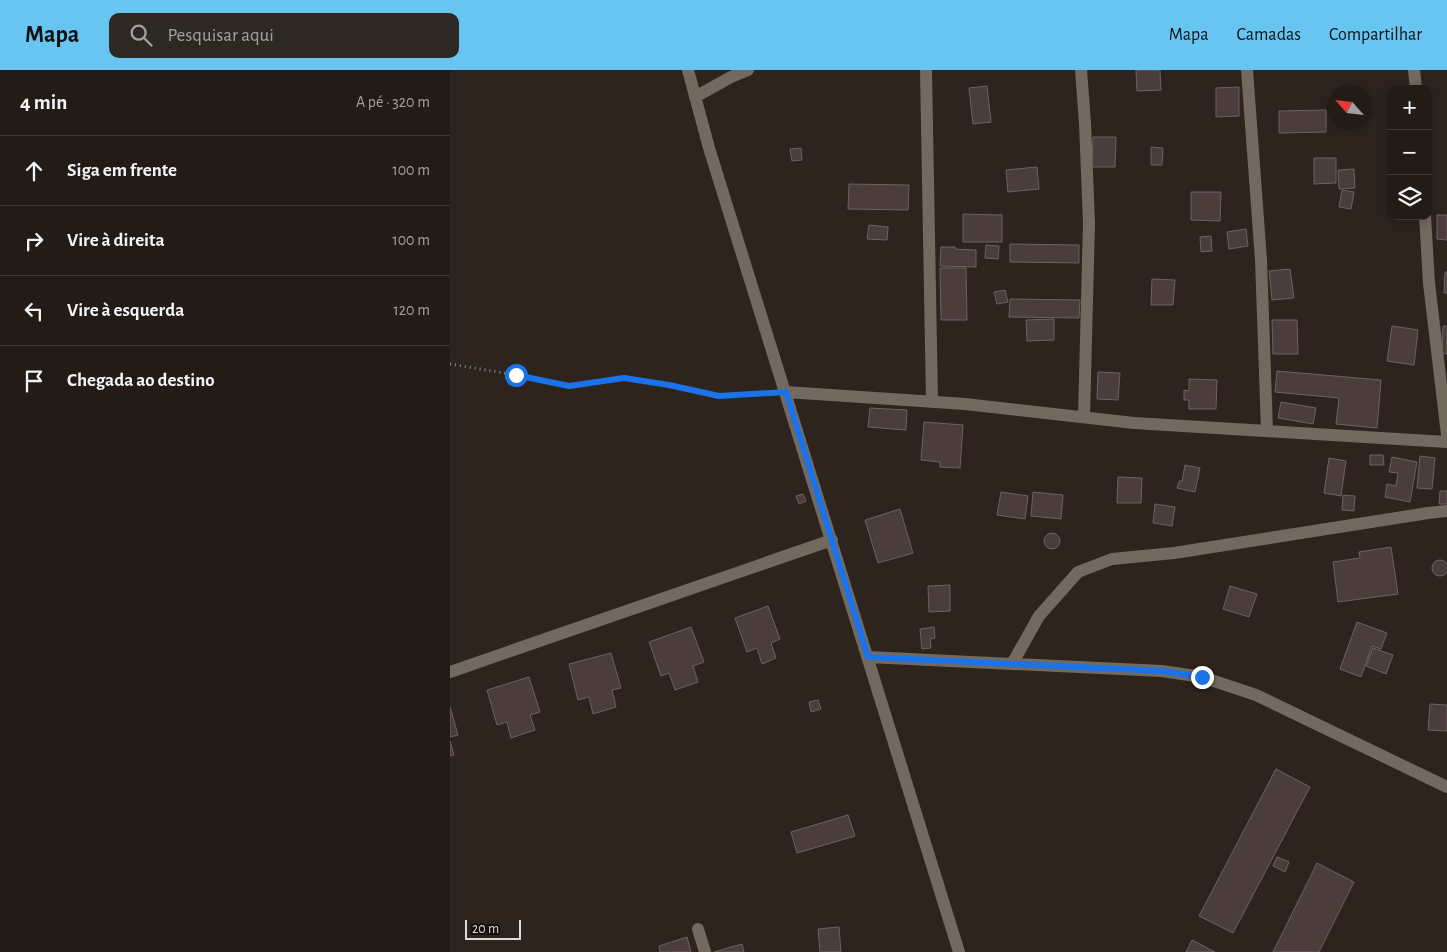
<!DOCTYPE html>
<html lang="pt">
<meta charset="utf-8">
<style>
:root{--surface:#221b16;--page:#2e2823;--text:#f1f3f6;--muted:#a2a1a1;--line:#3f3935;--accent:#68c4f0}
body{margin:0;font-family:"Alegreya Sans",sans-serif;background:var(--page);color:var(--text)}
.controls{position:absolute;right:15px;top:15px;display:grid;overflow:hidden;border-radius:10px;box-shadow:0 2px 12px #0003}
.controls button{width:45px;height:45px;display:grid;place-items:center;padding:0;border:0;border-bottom:1px solid var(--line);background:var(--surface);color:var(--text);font:25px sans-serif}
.compass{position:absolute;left:877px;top:15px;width:45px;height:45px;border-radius:50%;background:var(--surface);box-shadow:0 2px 12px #0003;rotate:297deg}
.scale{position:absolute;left:15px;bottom:12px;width:56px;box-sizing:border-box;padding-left:5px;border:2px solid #e0dad5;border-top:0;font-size:14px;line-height:18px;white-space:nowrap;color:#e0dad5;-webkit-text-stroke:4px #120e0b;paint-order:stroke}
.stop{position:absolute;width:15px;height:15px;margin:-11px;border:4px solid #1a73e8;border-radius:50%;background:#fff}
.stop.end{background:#1a73e8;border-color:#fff;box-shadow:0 1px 5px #0008}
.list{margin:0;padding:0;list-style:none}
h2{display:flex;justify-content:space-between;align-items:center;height:65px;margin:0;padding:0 20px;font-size:21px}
h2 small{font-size:16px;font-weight:400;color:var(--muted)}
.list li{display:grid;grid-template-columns:32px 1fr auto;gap:15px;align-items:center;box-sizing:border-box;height:70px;padding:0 20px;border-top:1px solid var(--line)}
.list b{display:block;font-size:19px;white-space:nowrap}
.list em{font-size:16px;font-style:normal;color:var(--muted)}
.icon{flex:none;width:28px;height:28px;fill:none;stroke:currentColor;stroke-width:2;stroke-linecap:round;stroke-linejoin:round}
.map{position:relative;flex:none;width:997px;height:882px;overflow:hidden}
header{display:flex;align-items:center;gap:30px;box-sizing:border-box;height:70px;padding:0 25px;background:var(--accent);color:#111}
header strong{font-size:24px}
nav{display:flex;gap:28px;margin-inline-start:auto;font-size:18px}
.search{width:350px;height:45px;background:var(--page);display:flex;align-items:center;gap:12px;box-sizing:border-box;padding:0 18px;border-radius:10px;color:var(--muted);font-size:19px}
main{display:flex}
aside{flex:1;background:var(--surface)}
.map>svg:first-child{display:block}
.building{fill:#4a3d3c;stroke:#6f6160}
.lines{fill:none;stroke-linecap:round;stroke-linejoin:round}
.path{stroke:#8f8781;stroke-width:3;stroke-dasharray:1 4;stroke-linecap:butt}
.minor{stroke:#72695f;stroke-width:12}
.route{stroke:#1a73e8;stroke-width:6}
</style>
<header>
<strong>Mapa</strong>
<div class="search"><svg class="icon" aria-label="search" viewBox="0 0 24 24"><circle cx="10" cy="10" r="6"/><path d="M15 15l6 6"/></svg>Pesquisar aqui</div>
<nav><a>Mapa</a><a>Camadas</a><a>Compartilhar</a></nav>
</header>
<main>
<aside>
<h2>4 min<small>A pé · 320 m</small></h2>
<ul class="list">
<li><svg class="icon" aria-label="ahead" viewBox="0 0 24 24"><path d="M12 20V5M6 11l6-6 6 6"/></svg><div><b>Siga em frente</b></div><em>100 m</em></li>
<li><svg class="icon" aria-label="right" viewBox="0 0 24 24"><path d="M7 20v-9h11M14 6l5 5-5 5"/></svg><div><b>Vire à direita</b></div><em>100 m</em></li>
<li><svg class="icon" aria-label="left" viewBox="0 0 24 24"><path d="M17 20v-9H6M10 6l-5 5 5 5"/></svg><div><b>Vire à esquerda</b></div><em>120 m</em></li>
<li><svg class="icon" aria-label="arrive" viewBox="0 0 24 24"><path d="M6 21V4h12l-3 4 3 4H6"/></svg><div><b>Chegada ao destino</b></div></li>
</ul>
</aside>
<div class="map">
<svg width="997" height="882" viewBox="0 0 997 882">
<rect width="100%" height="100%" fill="#2d241d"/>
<path class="building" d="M686 0H710L711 20 687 21Z
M537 16 541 52 523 54 519 18Z
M789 17V46L766 47V18Z
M876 40V62L829 63V41Z
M643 67H666L665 97H642Z
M701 77 713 78 712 95H701Z
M351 78 352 90 342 91 340 79Z
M864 88H886V113L864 114Z
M587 97 589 119 558 122 556 100Z
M904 99 905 118 889 119 888 100Z
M399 114 459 115 458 140 398 139Z
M892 120 904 122 901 139 889 137Z
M741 122H771L770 151 741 150Z
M513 144 552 145V172H513Z
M987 145H997V170L987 169Z
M419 155 438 157 437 170 417 169Z
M796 159 798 176 779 179 777 162Z
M761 166 762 181 751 182 750 167Z
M560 174 629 175V193L560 192Z
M536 175 549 176 548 189 535 188Z
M491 177H505V179L526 180V197L490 196Z
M490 198H516L517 250H491Z
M840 199 844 228 822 230 819 201Z
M995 202H997V223H994Z
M702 209 725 210 723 235H701Z
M555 220 558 232 547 234 544 222Z
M560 229 630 230 629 248 559 247Z
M604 249V270L577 271 576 250Z
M822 250H847L848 284H823Z
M942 256 968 260 964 295 937 291Z
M993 256H997V284L992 283Z
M827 301 931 310 927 358 886 354 889 328 825 322Z
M648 302 670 303 668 330 647 329Z
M739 309 767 310 766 339H739V330H734V320L739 321Z
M831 332 866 338 863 354 828 348Z
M420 338 457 340 456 360 418 357Z
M474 352 513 355 510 398 490 397V392L471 390Z
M920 385H933L934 395H920Z
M970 386 985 388 982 419 967 418Z
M942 387 967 392 960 432 935 427 937 414 946 416 948 403 939 402Z
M879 388 896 391 891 426 874 423Z
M735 395 750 398 745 422 727 418 729 411H732Z
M668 407 692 408 691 433H667Z
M990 421H997V434H989Z
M551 422 578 426 575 449 547 445Z
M583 422 613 425 611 449 581 446Z
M353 424 356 431 349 434 346 426Z
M893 425 905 426 904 441 892 440Z
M705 434 725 437 722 456 703 453Z
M450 439 463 483 428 493 415 450Z
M594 471a8 8 0 1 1 16 0a8 8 0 1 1-16 0Z
M941 477 948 524 888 532 883 492 910 488 909 482Z
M982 498a8 8 0 1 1 16 0a8 8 0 1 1-16 0Z
M500 515V541L479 542 478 516Z
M780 516 807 524 799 547 773 539Z
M318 536 330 569 321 573 326 588 312 594 307 578 297 582 285 548Z
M907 552 937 563 931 579 922 576 911 607 890 599Z
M241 557 254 592 243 596 248 612 225 620 219 603 211 606 199 572Z
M484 557 485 568 480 569 481 578 472 579 470 559Z
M923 578 943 585 936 604 916 596Z
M161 583 171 618 162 620 166 637 143 644 139 627 128 630 119 594Z
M79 607 90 642 80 645 85 660 61 668 57 652 47 655 37 620Z
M368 630 371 639 361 642 359 632Z
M980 634 997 635V661L978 660Z
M0 637 8 665 0 667Z
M0 671 4 685 0 686Z
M826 699 860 717 783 863 749 846Z
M398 745 405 766 347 783 341 762Z
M827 787 839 792 835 802 823 796Z
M867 793 904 812 869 882H823Z
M389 857 391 882H370L368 859Z
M237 867 241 882H210L209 876Z
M742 870 765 882H736Z
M292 874 294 882H264Z"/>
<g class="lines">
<path class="path" d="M0 294 66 305 119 316 174 308 219 315 269 326 320 323"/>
<path class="minor" d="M238 0 259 78 509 882
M476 0 482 332
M631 0 635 53 639 153 634 347
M797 0 811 190 817 360
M964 0 966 19
M245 27 281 7 298 0
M975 146 979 213 997 365
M336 322 515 334 684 353 997 372
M418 587 712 601 752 607 806 625 997 717
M562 594 589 546 628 502 662 489 724 483 978 443 997 441
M0 602 382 470
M248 859 255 882"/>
</g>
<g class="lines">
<path class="route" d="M66 305 119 316 174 308 219 315 269 326 336 322 418 587 712 601 752 607"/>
</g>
</svg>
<div class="controls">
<button>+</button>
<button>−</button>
<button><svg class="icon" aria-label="layers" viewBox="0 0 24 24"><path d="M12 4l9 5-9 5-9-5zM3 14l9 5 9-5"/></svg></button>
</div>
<svg class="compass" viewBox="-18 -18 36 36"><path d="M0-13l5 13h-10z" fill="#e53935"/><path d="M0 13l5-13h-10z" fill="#a2a1a1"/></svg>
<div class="scale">20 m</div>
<div class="stop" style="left:66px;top:305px"></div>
<div class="stop end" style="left:752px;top:607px"></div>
</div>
</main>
